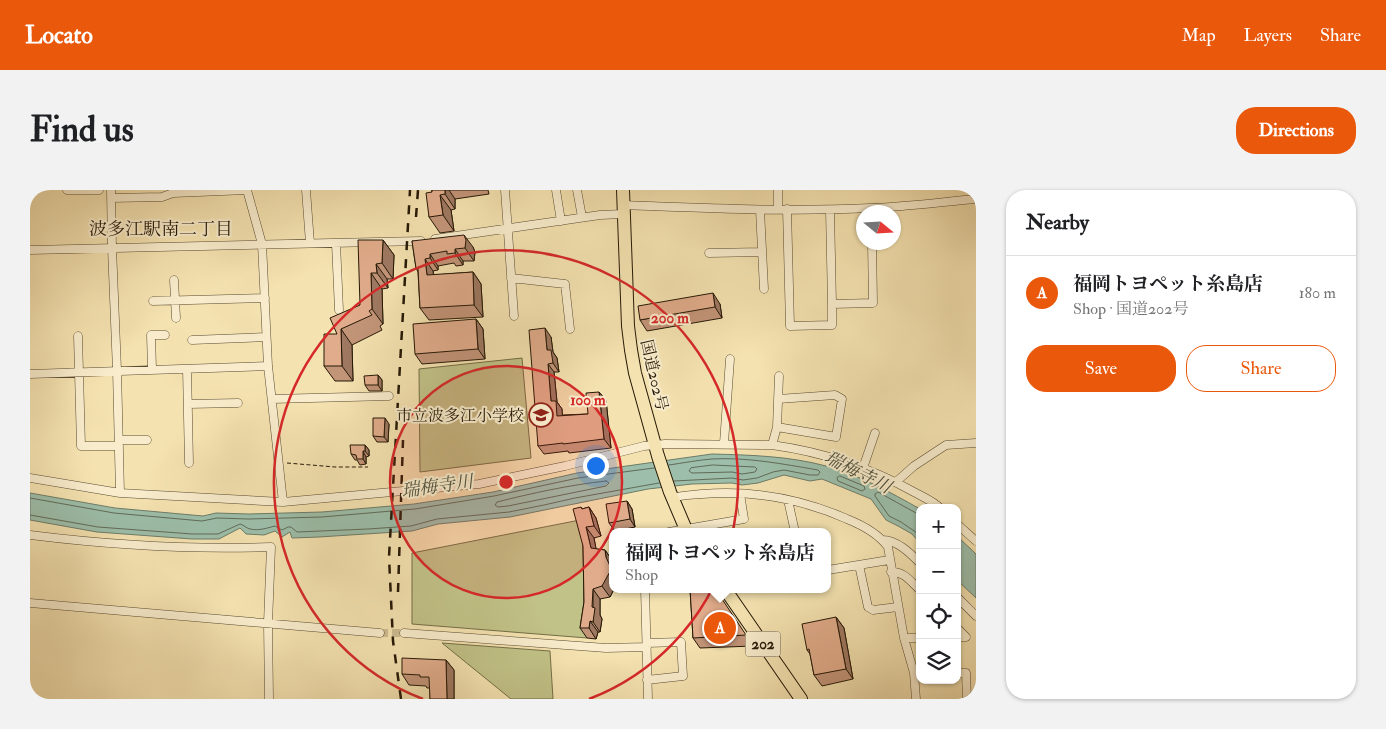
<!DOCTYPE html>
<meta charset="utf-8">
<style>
:root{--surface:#fff;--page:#f2f2f2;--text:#202124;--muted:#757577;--line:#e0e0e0;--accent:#ea580c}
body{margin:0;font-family:"IM FELL Double Pica","Noto Serif JP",serif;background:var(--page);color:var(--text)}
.controls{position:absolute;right:15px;bottom:15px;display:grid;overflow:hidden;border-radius:10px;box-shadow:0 1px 4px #0004}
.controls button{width:45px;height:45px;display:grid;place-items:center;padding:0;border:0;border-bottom:1px solid var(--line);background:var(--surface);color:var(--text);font:25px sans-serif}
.compass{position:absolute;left:826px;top:15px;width:45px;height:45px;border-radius:50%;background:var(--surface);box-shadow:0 1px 4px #0004;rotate:108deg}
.you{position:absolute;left:565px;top:275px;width:18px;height:18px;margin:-12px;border:4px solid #fff;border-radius:50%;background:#1a73e8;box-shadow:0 0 0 8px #1a73e833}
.badge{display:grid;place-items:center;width:32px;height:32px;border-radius:50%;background:var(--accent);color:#fff;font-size:16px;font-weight:700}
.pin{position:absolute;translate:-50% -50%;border:2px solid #fff;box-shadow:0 1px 5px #0006}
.popup{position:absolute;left:579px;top:338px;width:222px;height:65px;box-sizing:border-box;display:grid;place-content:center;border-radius:10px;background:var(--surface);filter:drop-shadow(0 1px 4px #0005);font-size:16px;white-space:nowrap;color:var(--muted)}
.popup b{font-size:19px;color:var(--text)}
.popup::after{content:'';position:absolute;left:50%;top:100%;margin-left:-10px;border:10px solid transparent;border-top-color:var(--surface)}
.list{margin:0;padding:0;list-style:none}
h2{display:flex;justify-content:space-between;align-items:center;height:65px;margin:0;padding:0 20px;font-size:21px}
h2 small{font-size:16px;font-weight:400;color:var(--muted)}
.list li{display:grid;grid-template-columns:32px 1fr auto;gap:15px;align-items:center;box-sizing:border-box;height:75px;padding:0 20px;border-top:1px solid var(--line)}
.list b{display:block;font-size:19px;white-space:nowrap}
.list p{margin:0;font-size:16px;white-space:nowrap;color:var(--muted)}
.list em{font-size:16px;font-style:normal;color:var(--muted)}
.actions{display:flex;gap:10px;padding:15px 20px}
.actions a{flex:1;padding:11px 0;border:1px solid var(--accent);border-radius:20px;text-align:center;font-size:18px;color:var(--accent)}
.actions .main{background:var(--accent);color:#fff}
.icon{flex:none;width:28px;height:28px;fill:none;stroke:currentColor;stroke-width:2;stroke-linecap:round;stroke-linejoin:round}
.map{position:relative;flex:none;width:946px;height:509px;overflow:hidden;border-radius:20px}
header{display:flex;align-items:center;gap:30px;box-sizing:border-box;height:70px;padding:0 25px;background:var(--accent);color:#fff}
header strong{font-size:24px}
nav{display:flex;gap:28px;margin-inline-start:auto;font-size:18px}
.intro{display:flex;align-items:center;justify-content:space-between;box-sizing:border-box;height:120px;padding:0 30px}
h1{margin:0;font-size:35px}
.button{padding:12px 22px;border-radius:20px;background:var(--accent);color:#fff;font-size:18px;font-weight:700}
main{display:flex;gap:30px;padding:0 30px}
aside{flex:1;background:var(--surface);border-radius:20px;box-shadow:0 1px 4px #0004}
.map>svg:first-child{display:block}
.green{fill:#c1c287;stroke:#736d46}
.water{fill:#9cbeaa;stroke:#6c7c68}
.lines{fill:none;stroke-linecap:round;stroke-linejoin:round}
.shore{stroke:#606b58;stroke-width:1}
.minor-tunnel{stroke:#cbba8e;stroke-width:8;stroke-dasharray:8 4;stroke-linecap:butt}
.minor-casing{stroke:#594a30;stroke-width:9}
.trunk-casing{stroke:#251806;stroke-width:14}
.path{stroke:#251806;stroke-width:1;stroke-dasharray:4 2.5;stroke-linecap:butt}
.minor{stroke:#f8eccc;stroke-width:8}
.trunk{stroke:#f4e2b0;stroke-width:12}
.rail{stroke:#251806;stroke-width:2.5;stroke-dasharray:9 9;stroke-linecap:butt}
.wall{fill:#c29478;stroke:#251806}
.shaded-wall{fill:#9e7861;stroke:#251806}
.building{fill:#e1ac8b;stroke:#251806}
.ring{fill:none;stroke:#d62828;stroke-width:2.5}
.labels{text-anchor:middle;stroke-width:4;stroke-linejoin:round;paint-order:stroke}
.shield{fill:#f8eccc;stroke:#645841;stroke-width:1}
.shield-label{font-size:15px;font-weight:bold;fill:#251806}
.street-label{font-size:16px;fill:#251806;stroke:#f8eccc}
.poi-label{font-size:16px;fill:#251806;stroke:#f8eccc;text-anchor:end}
.neighbourhood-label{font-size:18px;fill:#251806;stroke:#f8eccc}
.water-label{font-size:18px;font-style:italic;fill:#4f523f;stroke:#f8eccc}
.centre{fill:#d62828;stroke:#f8eccc;stroke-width:2.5}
.ring-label{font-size:15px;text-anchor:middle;font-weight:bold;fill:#d62828;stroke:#f8eccc;stroke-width:4;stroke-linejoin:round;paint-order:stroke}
</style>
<header>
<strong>Locato</strong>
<nav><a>Map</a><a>Layers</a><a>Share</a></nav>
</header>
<div class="intro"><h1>Find us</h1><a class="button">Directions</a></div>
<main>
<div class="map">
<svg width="946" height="509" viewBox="0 0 946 509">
<rect width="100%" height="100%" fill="#f4e2b0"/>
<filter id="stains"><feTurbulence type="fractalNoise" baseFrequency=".004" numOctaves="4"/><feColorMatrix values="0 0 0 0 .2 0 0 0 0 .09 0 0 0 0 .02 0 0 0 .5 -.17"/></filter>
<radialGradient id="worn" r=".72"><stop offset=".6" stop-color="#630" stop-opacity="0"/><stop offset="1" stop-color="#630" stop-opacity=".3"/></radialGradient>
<path class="green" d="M492 168 501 268 390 282 389 179Z
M550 330 560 367 557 448 382 434V363Z
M412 453 520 461 523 509H481Z"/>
<path class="water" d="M682 264C720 265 759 266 796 276 829 285 860 302 890 319V353L882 344 868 336 856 330 841 309 792 289 780 291 754 285 728 293 712 295 702 293 662 294 618 299 480 327 408 334 382 341 289 347 262 348 260 342 252 347 245 341 234 345 216 344 210 338 189 349H162L67 342 0 330V303L85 318 173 326 186 323 219 324 292 322 384 314 463 302 547 283Z
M927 346 946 364V408L927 390Z"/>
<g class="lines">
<path class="shore" d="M639 275C653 273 668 270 682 269 717 267 753 274 788 280L790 282 788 285H780L754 280 743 282 727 288 713 290 702 288 644 291
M683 275 725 277 727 279 725 282 712 284 702 282 662 283 659 281 661 278Z
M810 286 834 296 835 299 832 301 808 291 807 288Z
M576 291 579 293 576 296 478 316 468 317 465 315 467 312C503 303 539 295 576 291Z
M0 308 84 323 172 331 187 328 219 329 292 327 385 319 464 306 548 288 624 278
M890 323H886L848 302 845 304V306L859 326 871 332 890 345
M0 325 68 337 162 344H188L210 334C214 335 216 338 220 339 229 341 237 338 245 336L252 340 258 337H261L267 342 338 339 381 336 407 329 479 322 514 315 545 308 629 293"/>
<path class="minor-tunnel" d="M350 443H374"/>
<g class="minor-casing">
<path id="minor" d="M37 0H69
M81 0 82 58 87 180 90 303
M217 0 232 54 238 176 253 312
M276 0 280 53
M475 0 484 126
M526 0 531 31
M547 0 552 27
M748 0V19
M81 8 132 7 143 3 217 0
M593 15C675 18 758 22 840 18 875 17 911 12 946 9
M757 19 760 136 802 135V114
M730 20 734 99
M800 20 802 114 843 113 842 52
M405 49 570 25 593 24
M306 53 309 120
M0 60 391 51
M679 63 732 62
M481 88 535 94 540 139
M144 90 146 128
M123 111 235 108
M48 146 51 256H89
M162 150 236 147
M122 179 121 145H135
M157 179 159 273
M0 184 238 176
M242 209 359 206
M158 214 208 213
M747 237 806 247 812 209 805 205 748 209
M89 250H117
M694 253 700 169
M742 255 747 237 749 186
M833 278 845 243
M0 288 90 303 253 312 449 294 535 276 614 256 635 254 742 255C792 262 841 278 884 302 893 307 903 311 910 318
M866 292 884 276 916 255 946 253
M642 308C652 305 662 305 672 304 722 300 772 309 817 329 832 335 848 343 858 357L874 448 884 483 886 509
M758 310 765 342
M927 334 946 351
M639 342 714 329 710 304
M0 345C80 355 160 360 241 357L238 433 239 509
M853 350C867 350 880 363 890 373
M829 375 838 417 843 420 868 417
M798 380 859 370
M861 382C874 381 881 392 890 400
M615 399 618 509
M927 407 946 426
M0 413 350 443
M927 438 936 447H927
M374 443 576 458 617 457
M874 448H890
M617 453 651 452 653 486 617 490
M927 483H936L937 509"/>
</g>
<g class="trunk-casing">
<path id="trunk" d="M593 0 598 136 601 160 605 183 628 266 640 302 657 342
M695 399 771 509"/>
</g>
<path class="path" d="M257 273 305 277H338"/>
<use href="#minor" class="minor"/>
<use href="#trunk" class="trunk"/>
<path class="rail" d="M386 27 388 0
M368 402 373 250
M371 509 363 451 359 367 380 0"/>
</g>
<path class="wall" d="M402 0H458L459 4 425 9V19L421 20 424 41 410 43 399 27Z
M353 50 364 65 363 89H357L358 98 352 99 353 134 350 136 352 140 322 155 323 191H305L294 176 307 144 330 115Z
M382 51 443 57 445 62 444 71H433V75L426 76 424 73 408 76V80L403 81 404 85 443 82 451 94 453 127 399 130 390 118 388 82 386 78Z
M690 114 692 128 617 141 610 130Z
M446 129 453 139 455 169 392 174 385 164Z
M521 147 523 162 527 168 529 182H524L527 212 532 219V225L558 224 569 202 576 210 581 258 539 263 538 261 514 264 508 256Z
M348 185 352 190V201H339L335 195Z
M359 234 358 252H347L343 246Z
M335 255 339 260V266L336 267V274L330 275 327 270H325L321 264Z
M597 311 602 319 605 337 585 341 579 333Z
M551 317 552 319 559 317 566 328 571 346 564 348 566 359 575 360 582 370V399H584L580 407 570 409V425L572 429 570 442H568L566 449 557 448 550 438 554 412 553 356Z
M660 399H677L679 401H685L723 456 670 458 663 448Z
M806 427 814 438 823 489 792 496 784 485 780 464 777 460Z
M416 470 424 480V509H400V498H397L396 496 379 495 372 484Z"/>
<path class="shaded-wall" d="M415 0H419L425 9V19L415 4Z
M410 5 421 20 424 41 413 25Z
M434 45 443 57 445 62 444 71 435 58Z
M353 50 364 65 363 89 352 73Z
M425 59 433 71V75L425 63Z
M400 64 408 76V80L400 68Z
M395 69 403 81 405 97 397 85Z
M346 74 357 89 358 98 347 83Z
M443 82 451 94 453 127 444 115Z
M341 83 352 99 353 134 342 119Z
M683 103 690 114 692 128 685 117Z
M446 129 453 139 455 169 448 159Z
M515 138 521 147 523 162 527 168 529 182 523 173 517 160Z
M311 139 322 155 323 191 312 176Z
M518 174 524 182 527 212 532 219 533 234 527 226 521 211Z
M348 185 352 190V201L348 195Z
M569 202 576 210 581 258 574 249Z
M355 228 359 234 358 252 354 247Z
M335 255 339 260V266L335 261Z
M333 261 336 267V274L333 269Z
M597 311 602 319 605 337 600 329Z
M559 317 566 328 571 346 564 336Z
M556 337 564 348 568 369 561 358Z
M575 360 582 370V399H584L580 407 572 396 576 367Z
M563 399 570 409V425L572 429 570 442 563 432Z
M806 427 814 438 823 489 816 479Z
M560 431 568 442 566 449 559 438Z
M416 470 424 480V509H417Z"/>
<path class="building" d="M402 0H415V4L410 5 413 25 399 27 396 3 402 2Z
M434 45 436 50 435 58 425 59V63L417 64V61L400 64V68L395 69 397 85 443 82 444 115 390 118 388 78H386L382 51Z
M328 50H353L352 73 346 74 347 83H341L342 119 339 121 342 125 311 139 312 176H294V144H307L300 128 330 115Z
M683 103 685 117 610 130 608 116Z
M446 129 448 159 385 164 383 134Z
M515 138 517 160H521L523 173 518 174 521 211H526L527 226 558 224 556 203 569 202 574 249 533 254V253L508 256 499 140Z
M348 185V195H335L334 186Z
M343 228H355L354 247 343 246Z
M320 255H335V261H333V269H327L326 265 321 264Z
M597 311 600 329 579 333 576 314Z
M551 317 552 319 559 317 564 336 556 337 561 358 575 360 576 367 580 376H582V378L572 396 563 399 562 417 565 418 563 432 560 431 559 438H550L554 412 553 356 543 319Z
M660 399H675V401H685L690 409H692L716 445 663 448Z
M806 427 816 479 784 485 779 459 777 460 772 434Z
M372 468 416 470 417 509H400L399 487H390V485L372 484Z"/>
<circle cx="476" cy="292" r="116" fill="#d62828" fill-opacity=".12"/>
<g class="ring">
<circle cx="476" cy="292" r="116"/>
<path d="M393 509A232 232 0 1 1 559 509"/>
</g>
<defs>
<g id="school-ring" transform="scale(1.25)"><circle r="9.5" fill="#f8eccc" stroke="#8f2418" stroke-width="1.5"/><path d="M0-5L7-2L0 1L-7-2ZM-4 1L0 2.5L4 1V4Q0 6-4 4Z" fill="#8f2418"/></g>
</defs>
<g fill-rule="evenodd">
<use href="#school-ring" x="511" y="225"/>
</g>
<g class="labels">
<rect class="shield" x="715.5" y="441.5" width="35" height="25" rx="4"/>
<g class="shield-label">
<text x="733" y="459">202</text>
</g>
<g class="street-label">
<text transform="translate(625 185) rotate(77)" y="6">国道202号</text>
</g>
<g class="poi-label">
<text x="494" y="231">市立波多江小学校</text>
</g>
<g class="neighbourhood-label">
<text x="131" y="45">波多江駅南二丁目</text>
</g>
<g class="water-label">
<text transform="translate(828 282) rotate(27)" y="6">瑞梅寺川</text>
<text transform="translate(407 296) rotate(-8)" y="6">瑞梅寺川</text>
</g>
</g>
<circle cx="476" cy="292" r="8" class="centre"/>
<g class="ring-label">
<text x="640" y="133">200 m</text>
<text x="558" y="215">100 m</text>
</g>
<rect width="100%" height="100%" filter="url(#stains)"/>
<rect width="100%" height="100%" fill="url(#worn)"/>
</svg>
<div class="controls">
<button>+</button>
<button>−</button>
<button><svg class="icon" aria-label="locate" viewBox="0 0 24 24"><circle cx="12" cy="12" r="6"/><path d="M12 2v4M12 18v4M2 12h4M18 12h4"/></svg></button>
<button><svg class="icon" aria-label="layers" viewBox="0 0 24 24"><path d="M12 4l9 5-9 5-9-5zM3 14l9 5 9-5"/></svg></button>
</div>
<svg class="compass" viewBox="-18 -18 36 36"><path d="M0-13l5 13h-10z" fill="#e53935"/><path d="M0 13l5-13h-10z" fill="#757577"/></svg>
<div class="you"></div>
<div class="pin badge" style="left:690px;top:438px">A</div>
<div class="popup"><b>福岡トヨペット糸島店</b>Shop</div>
</div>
<aside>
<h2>Nearby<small></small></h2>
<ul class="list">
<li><span class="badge">A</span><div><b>福岡トヨペット糸島店</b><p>Shop · 国道202号</p></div><em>180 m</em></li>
</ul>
<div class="actions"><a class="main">Save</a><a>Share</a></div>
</aside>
</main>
